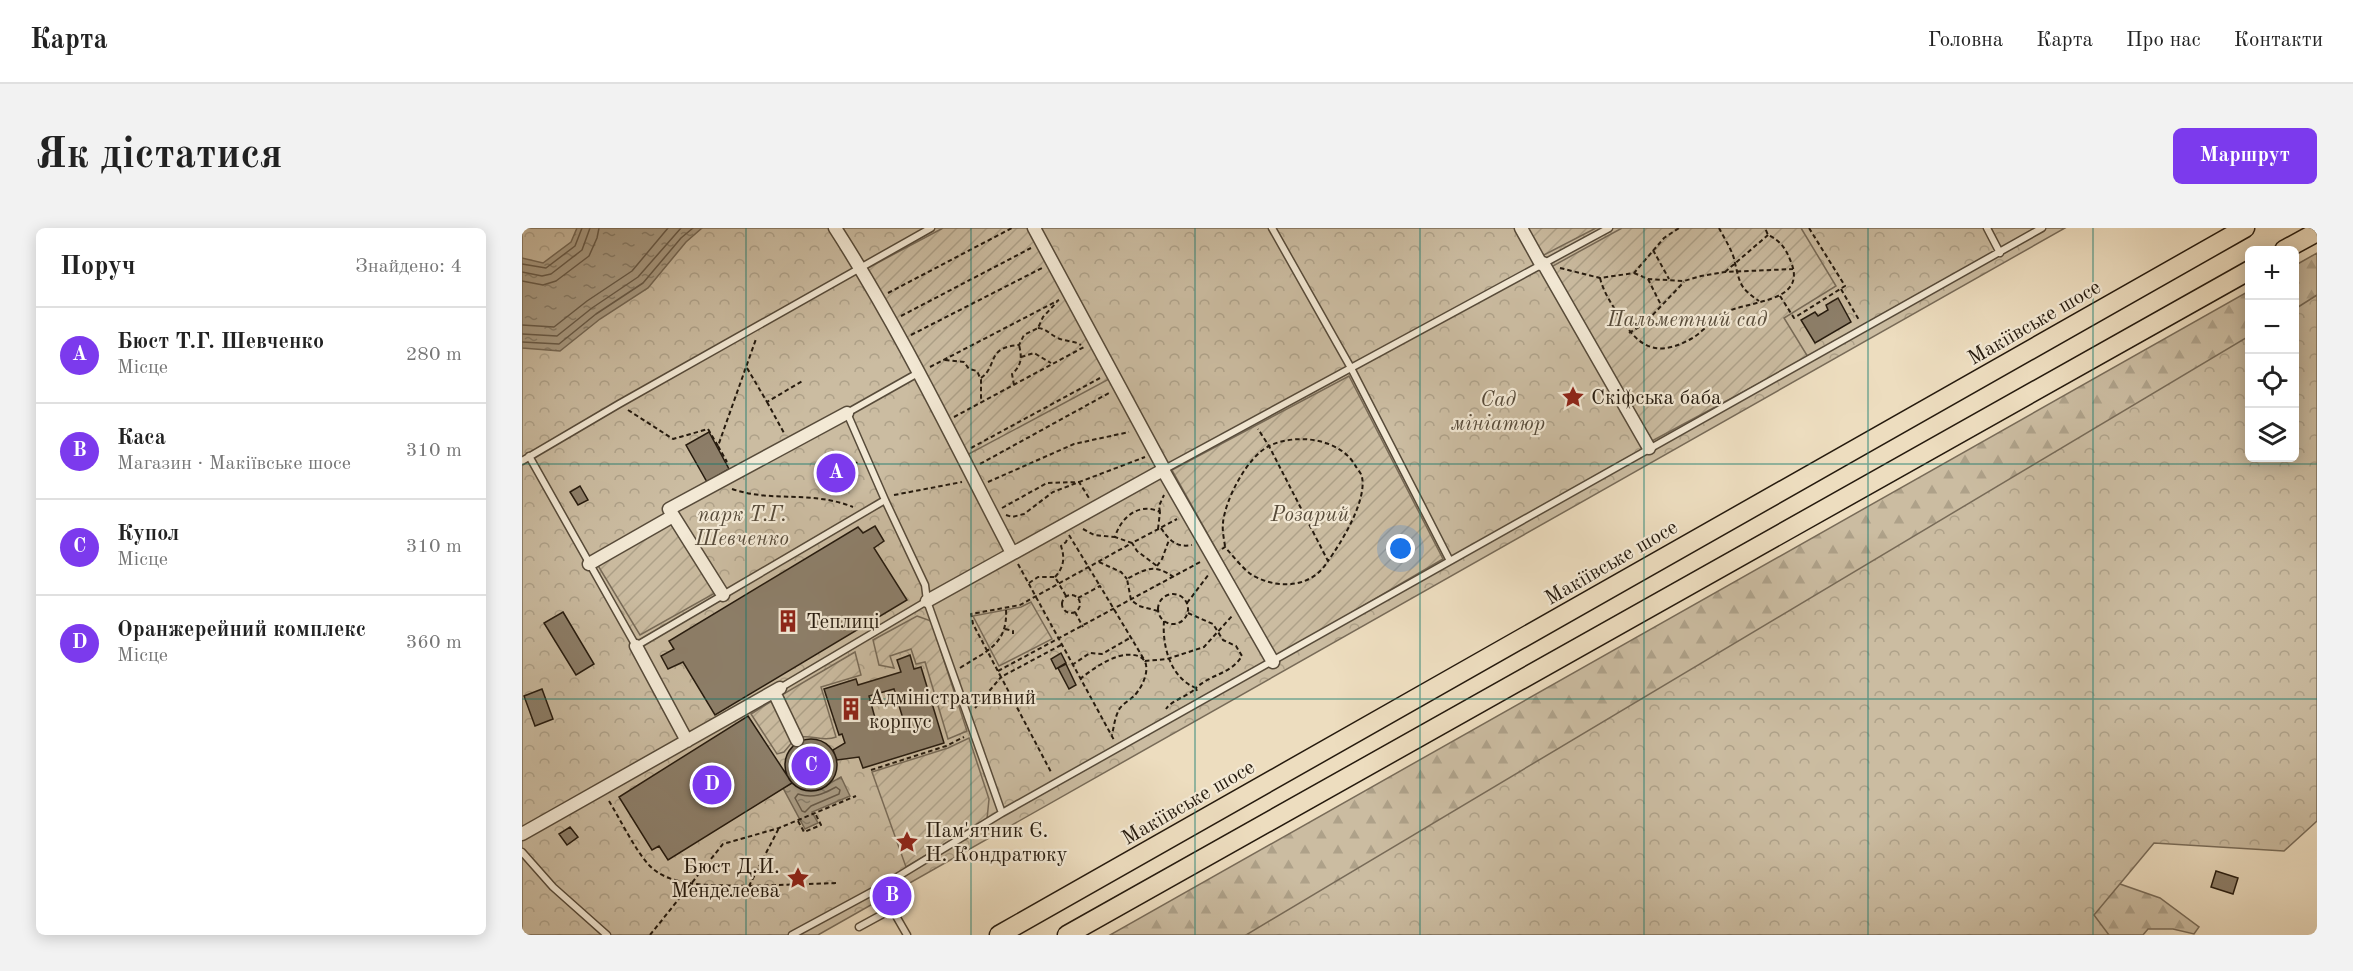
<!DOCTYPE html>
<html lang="uk">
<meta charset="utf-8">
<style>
:root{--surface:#fff;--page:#f2f2f2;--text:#222;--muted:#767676;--line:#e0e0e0;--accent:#7c3aed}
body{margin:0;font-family:"Old Standard TT",serif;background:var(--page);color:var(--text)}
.controls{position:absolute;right:18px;top:18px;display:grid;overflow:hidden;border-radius:9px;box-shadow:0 3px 15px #0003}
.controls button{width:54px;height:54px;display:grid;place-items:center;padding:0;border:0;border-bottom:2px solid var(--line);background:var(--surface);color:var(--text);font:30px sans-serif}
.you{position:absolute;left:879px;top:321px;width:21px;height:21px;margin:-15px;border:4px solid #fff;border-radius:50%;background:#1a73e8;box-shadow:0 0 0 9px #1a73e833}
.badge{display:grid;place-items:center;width:39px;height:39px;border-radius:50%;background:var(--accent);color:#fff;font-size:20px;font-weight:700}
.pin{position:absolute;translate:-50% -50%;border:3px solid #fff;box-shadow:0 2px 6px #0006}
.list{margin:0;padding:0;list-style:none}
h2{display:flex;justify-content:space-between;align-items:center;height:78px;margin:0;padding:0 24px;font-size:26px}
h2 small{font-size:20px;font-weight:400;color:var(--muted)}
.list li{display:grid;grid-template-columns:39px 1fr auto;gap:18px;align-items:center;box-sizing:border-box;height:96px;padding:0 24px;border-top:2px solid var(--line)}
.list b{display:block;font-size:22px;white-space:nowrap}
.list p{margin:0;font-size:20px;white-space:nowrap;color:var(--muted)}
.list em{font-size:20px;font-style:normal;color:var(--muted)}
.icon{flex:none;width:33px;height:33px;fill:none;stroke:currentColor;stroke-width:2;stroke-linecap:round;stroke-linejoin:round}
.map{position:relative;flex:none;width:1795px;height:707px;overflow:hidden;border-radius:9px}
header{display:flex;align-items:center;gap:36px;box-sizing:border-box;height:84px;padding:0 30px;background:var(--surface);border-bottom:2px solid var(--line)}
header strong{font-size:28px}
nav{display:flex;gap:33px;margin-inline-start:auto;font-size:21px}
.intro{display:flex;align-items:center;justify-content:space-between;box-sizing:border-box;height:144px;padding:0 36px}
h1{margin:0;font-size:42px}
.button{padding:15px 27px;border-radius:9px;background:var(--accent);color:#fff;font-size:21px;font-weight:700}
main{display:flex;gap:36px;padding:0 36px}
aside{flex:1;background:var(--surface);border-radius:9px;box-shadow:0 3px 15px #0003}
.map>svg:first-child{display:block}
.forest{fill:url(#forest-firs);stroke:#786b58;stroke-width:1.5}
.park{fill:url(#park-crowns);stroke:#786b58;stroke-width:1.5}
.garden{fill:url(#garden-furrows);stroke:#786b58;stroke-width:1.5}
.water{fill:url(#water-ripples);stroke:#746754;stroke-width:1.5}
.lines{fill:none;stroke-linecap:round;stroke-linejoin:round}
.shore{stroke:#675a48;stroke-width:1.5}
.building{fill:#8d7f6a;stroke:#251a0e;stroke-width:1.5;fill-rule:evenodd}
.lane-casing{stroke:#574b3a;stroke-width:9}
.street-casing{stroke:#574b3a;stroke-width:15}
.primary-casing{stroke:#251a0e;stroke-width:21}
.path{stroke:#251a0e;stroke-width:2;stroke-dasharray:4.5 3;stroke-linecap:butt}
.lane{stroke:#f3e9d5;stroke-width:6}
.street{stroke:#f3e9d5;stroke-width:12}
.primary{stroke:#edddbf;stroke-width:18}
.grid{fill:none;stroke:#0f766e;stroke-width:1.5;stroke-opacity:0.55}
.labels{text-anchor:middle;stroke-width:4.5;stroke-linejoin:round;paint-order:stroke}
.park-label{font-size:21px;font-style:italic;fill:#574b3a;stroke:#f3e9d5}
.street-label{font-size:21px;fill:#251a0e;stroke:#f3e9d5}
.poi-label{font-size:21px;fill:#251a0e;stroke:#f3e9d5;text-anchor:start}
</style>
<header>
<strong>Карта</strong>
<nav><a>Головна</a><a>Карта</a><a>Про нас</a><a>Контакти</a></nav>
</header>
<div class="intro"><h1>Як дістатися</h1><a class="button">Маршрут</a></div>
<main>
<aside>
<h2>Поруч<small>Знайдено: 4</small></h2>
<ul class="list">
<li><span class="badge">A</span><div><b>Бюст Т.Г. Шевченко</b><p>Місце</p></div><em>280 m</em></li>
<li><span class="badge">B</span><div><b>Каса</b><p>Магазин · Макіївське шосе</p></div><em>310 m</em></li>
<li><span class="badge">C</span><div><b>Купол</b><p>Місце</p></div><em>310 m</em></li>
<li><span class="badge">D</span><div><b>Оранжерейний комплекс</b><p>Місце</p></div><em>360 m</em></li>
</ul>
</aside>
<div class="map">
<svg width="1795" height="707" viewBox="0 0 1795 707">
<defs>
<pattern id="forest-firs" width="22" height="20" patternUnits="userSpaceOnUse" patternTransform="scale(1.5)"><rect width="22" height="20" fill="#cbbca1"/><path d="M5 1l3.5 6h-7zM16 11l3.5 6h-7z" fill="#aea189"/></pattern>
<pattern id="park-crowns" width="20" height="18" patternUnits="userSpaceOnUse" patternTransform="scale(1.5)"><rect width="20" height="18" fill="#cbbca1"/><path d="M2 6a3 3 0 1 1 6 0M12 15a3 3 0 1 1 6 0" fill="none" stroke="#aea189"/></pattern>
<pattern id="garden-furrows" width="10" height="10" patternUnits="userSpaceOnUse" patternTransform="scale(1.5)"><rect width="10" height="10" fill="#cbbca1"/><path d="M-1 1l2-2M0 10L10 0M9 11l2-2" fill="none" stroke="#aea189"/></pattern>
<pattern id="water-ripples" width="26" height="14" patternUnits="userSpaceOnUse" patternTransform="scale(1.5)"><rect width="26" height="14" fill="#a99b83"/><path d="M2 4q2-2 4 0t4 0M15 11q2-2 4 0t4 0" fill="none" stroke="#897e6a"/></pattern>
</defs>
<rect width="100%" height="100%" fill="#edddbf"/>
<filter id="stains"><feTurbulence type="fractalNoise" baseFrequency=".00333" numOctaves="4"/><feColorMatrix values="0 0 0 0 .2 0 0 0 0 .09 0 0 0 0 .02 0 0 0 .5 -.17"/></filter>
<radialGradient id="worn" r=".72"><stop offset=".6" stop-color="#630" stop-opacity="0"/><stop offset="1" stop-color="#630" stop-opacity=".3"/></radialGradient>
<path class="forest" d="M1795 25V119L1772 160V38Z
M1727 63 1728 230H1772L1795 219 822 707H588Z
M1578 649 1638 670 1677 699 1672 706 1651 701H1626L1621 707H1569L1562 669Z"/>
<path class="park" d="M0 0H1543L296 707H0Z
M1795 67V593L1762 623 1632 615 1572 687 1587 707H724L1727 108 1728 230H1772L1773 81Z"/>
<path class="garden" d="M421 0H505L589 150 445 227 344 41Z
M1005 0H1074L1020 28Z
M1100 0H1279L1314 58 1262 90 1286 129 1130 213 1029 39Z
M827 148 921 331 754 429 650 242Z
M149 293 193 365 118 407 75 336Z
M509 374 530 411 477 438 451 388 499 379Z
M395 388 409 393 445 503 426 511 403 434 394 436 389 421 368 428 372 440 357 437 351 412Z
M333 424 339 447 299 459 314 509C302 514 291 507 278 509L258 468Z
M253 471 272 512 262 524 255 526 229 486Z
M447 510 467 571 465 591 384 639 350 544 426 520Z"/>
<path class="water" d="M55 0H180L164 14 126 60 78 91 38 123 0 120V30L21 35 49 14Z
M319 549 328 568 290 584 296 595 283 601 261 560 270 555C288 569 301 559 319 549Z"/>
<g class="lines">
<path class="shore" d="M0 36 24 40 53 18 60 0
M0 44 20 48 29 46 60 22 68 0
M0 53 21 57 34 53 67 28 75 10 77 0
M0 97 32 99 65 73 110 43 146 0
M0 106 35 108 70 80 116 49 159 0
M0 114 37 116 74 86 121 55 159 10 171 0
M314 559 318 562 317 566 289 578 283 584 280 583 273 570 276 566C292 571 301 566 314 559Z"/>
</g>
<path class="building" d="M1316 70 1329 94 1293 115 1279 92 1293 84 1296 88 1306 82 1304 77Z
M187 204 207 241 185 254 164 217Z
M58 258 66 272 56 277 48 264Z
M353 298 362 313 352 320 385 372 193 487 161 434 146 441 139 428 152 421 147 413 336 299 341 305Z
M41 384 72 436 54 447 22 395Z
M539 425 544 435 534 441 529 431Z
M388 427 392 441 399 439 422 515 341 540 337 529 315 532 311 522 323 515 320 506 317 507 302 461 334 451 336 457 379 444 375 432ZM372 461 382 494 356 501 347 468Z
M544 436 554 457 547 461 536 440Z
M20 461 31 491 13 498 2 468Z
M226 488 270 555 146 632 137 618 130 622 97 569Z
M263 537a26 26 0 1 1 52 0a26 26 0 1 1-52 0Z
M48 599 56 609 45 617 37 606Z
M1694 643 1716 650 1711 666 1689 659Z"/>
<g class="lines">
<g class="lane-casing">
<path id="lane" d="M750 0 829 140 928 333
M1465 0 1478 25
M7 228 114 418 363 272 403 357 405 373
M0 233 97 176 409 0
M641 242 1087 0
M363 272 325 185 396 145
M258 460 405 373 480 585 357 660 370 681
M480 585 1520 0
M0 624 31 659 85 707
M337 699 370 681 385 707
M270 707 357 660"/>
</g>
<g class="street-casing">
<path id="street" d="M313 0C380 104 433 216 490 325
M512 0 642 241
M999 0 1019 36
M1021 35 1127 220
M67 336 151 288
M201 367 147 281 325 185
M405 373 641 242 751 434
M114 418 165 513
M252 464 275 512
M0 606 258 460"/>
</g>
<g class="primary-casing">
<path id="primary" d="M1762 22 1795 4
M477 707 1723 0
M545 707 1728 42"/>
</g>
<path class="path" d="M1197 0C1202 10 1211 23 1213 35 1218 56 1218 60 1237 73
M1131 22 1147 51
M1038 40 1078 50 1112 45 1142 10 1157 0
M1203 44 1246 7
M1112 45 1126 51 1162 53 1179 48 1203 44 1271 41
M1078 50C1081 62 1087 72 1094 83 1113 114 1129 132 1167 112 1179 106 1188 94 1200 86 1224 72 1286 76 1269 34 1264 21 1259 13 1246 7L1243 0
M1126 51 1139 77
M1319 61 1337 92
M366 65 490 0
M1258 68 1272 90 1323 58 1287 0
M379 88 509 20
M516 100C525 101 526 105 534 109 542 114 551 112 559 117
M1107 105 1122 96 1162 54
M389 107 520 40
M499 129 512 125 529 135
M423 132 442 134 447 141 455 143 459 152V175
M408 139 537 72
M225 140 245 174 282 152
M459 150C476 138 464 119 497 117L502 107 516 100 521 89 535 74
M492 157 490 146C500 137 500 129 497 117
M245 174 262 205
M106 182 151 211 186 201 196 218 234 111
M432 189 562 119
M196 218 205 234
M449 220 578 150
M458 236 587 165
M318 243 336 234
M466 254 552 216 607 204
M210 261C252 275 288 262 331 279
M372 267 440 254
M480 280 525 255 557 254 567 270
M638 284 637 278 642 267
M484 287 490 289 502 286 531 264 623 229
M639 300C647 312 654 320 670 317
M561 301 572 307 593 309
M636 301 638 284C617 274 599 289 593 309L610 315 655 291
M547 307 578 358
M703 318C702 311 700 302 701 295 703 272 725 229 747 218 774 205 817 210 833 237 835 241 840 246 840 249 845 273 819 315 806 333
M700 321 703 319C711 328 720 340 730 347 756 362 790 360 806 333L747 218 736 201
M577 334 599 344 605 351
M496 336 592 512
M635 338 640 331 647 312
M533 349C542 339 543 330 539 318L544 314 546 309
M507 355 516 349H533L544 368
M636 381a15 15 0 1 1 30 0a15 15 0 1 1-30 0Z
M540 376a9 9 0 1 1 18 0a9 9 0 1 1-18 0Z
M556 370 578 358 623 433 645 431 682 419 710 388
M665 375 687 346
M636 383 617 378 609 372 605 351C625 340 632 336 652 349
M553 384 561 399
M666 385 691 396 701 412 714 418 720 428C709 446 689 446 674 460L675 464
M642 393C640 417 648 450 674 460 665 469 650 472 644 481
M483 401 491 403V406
M539 417 479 449 451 396 449 386 498 377 610 315 615 323 635 338V340
M550 437 568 425 580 426 608 410
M438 440C464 423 486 417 484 381
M476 443 680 333
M558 451C572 440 594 424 612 427 634 430 622 458 612 468 608 472 602 475 598 480 593 488 592 498 590 507
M453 480 479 449 530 546
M349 542 424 518 442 509
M87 573C98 591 112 620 126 636 149 662 196 656 227 658L257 600
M276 593 282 604 299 597 293 585
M227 658 316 655
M128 707 201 616 257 600 334 568"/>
<use href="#lane" class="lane"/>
<use href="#street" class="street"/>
<use href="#primary" class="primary"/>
</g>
<path class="grid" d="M224 0V707M449 0V707M673 0V707M898 0V707M1122 0V707M1346 0V707M1571 0V707M0 236H1795M0 471H1795"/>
<defs>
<g id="sight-bare" transform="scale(1.8)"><path d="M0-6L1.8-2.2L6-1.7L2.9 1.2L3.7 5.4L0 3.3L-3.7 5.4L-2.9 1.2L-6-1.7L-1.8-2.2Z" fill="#8f2418" stroke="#f3e9d5" stroke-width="2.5" paint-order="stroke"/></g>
<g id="building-bare" transform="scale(1.8)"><path d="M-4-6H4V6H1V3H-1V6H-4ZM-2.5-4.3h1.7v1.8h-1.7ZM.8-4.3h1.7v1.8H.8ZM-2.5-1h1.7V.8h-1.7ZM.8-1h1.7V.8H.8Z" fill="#8f2418" stroke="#f3e9d5" stroke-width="2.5" paint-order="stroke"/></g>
</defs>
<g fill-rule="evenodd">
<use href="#sight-bare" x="1051" y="169"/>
<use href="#building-bare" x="266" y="393"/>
<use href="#building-bare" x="329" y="481"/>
<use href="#sight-bare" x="385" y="614"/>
<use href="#sight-bare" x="276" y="650"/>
</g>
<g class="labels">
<g class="park-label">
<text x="1165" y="98">Пальметний сад</text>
<text x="976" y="178">Сад<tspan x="976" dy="24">мініатюр</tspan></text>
<text x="220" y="293">парк Т.Г.<tspan x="220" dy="24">Шевченко</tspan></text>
<text x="788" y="293">Розарий</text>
</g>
<g class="street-label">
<text transform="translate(1512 94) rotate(-30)" y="7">Макіївське шосе</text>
<text transform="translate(1089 334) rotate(-30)" y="7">Макіївське шосе</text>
<text transform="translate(666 574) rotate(-30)" y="7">Макіївське шосе</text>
</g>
<g class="poi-label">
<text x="1069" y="176">Скіфська баба</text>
<text x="284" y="400">Теплиці</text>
<text x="347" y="476">Адміністративний<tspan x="347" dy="24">корпус</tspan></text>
<text x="403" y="609">Пам'ятник Є.<tspan x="403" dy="24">Н. Кондратюку</tspan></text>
<text x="258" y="645" text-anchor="end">Бюст Д.И.<tspan x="258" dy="24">Менделеева</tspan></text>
</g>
</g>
<rect width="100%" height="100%" filter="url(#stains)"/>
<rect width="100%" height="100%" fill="url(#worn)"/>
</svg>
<div class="controls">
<button>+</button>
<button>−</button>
<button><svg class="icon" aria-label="locate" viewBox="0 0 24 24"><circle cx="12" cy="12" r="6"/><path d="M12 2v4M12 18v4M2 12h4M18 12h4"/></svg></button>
<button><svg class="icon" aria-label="layers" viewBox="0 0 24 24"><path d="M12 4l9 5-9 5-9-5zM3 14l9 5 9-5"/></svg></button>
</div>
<div class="you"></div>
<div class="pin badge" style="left:314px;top:245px">A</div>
<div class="pin badge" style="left:370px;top:668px">B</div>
<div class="pin badge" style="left:289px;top:538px">C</div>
<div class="pin badge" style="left:190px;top:557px">D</div>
</div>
</main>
